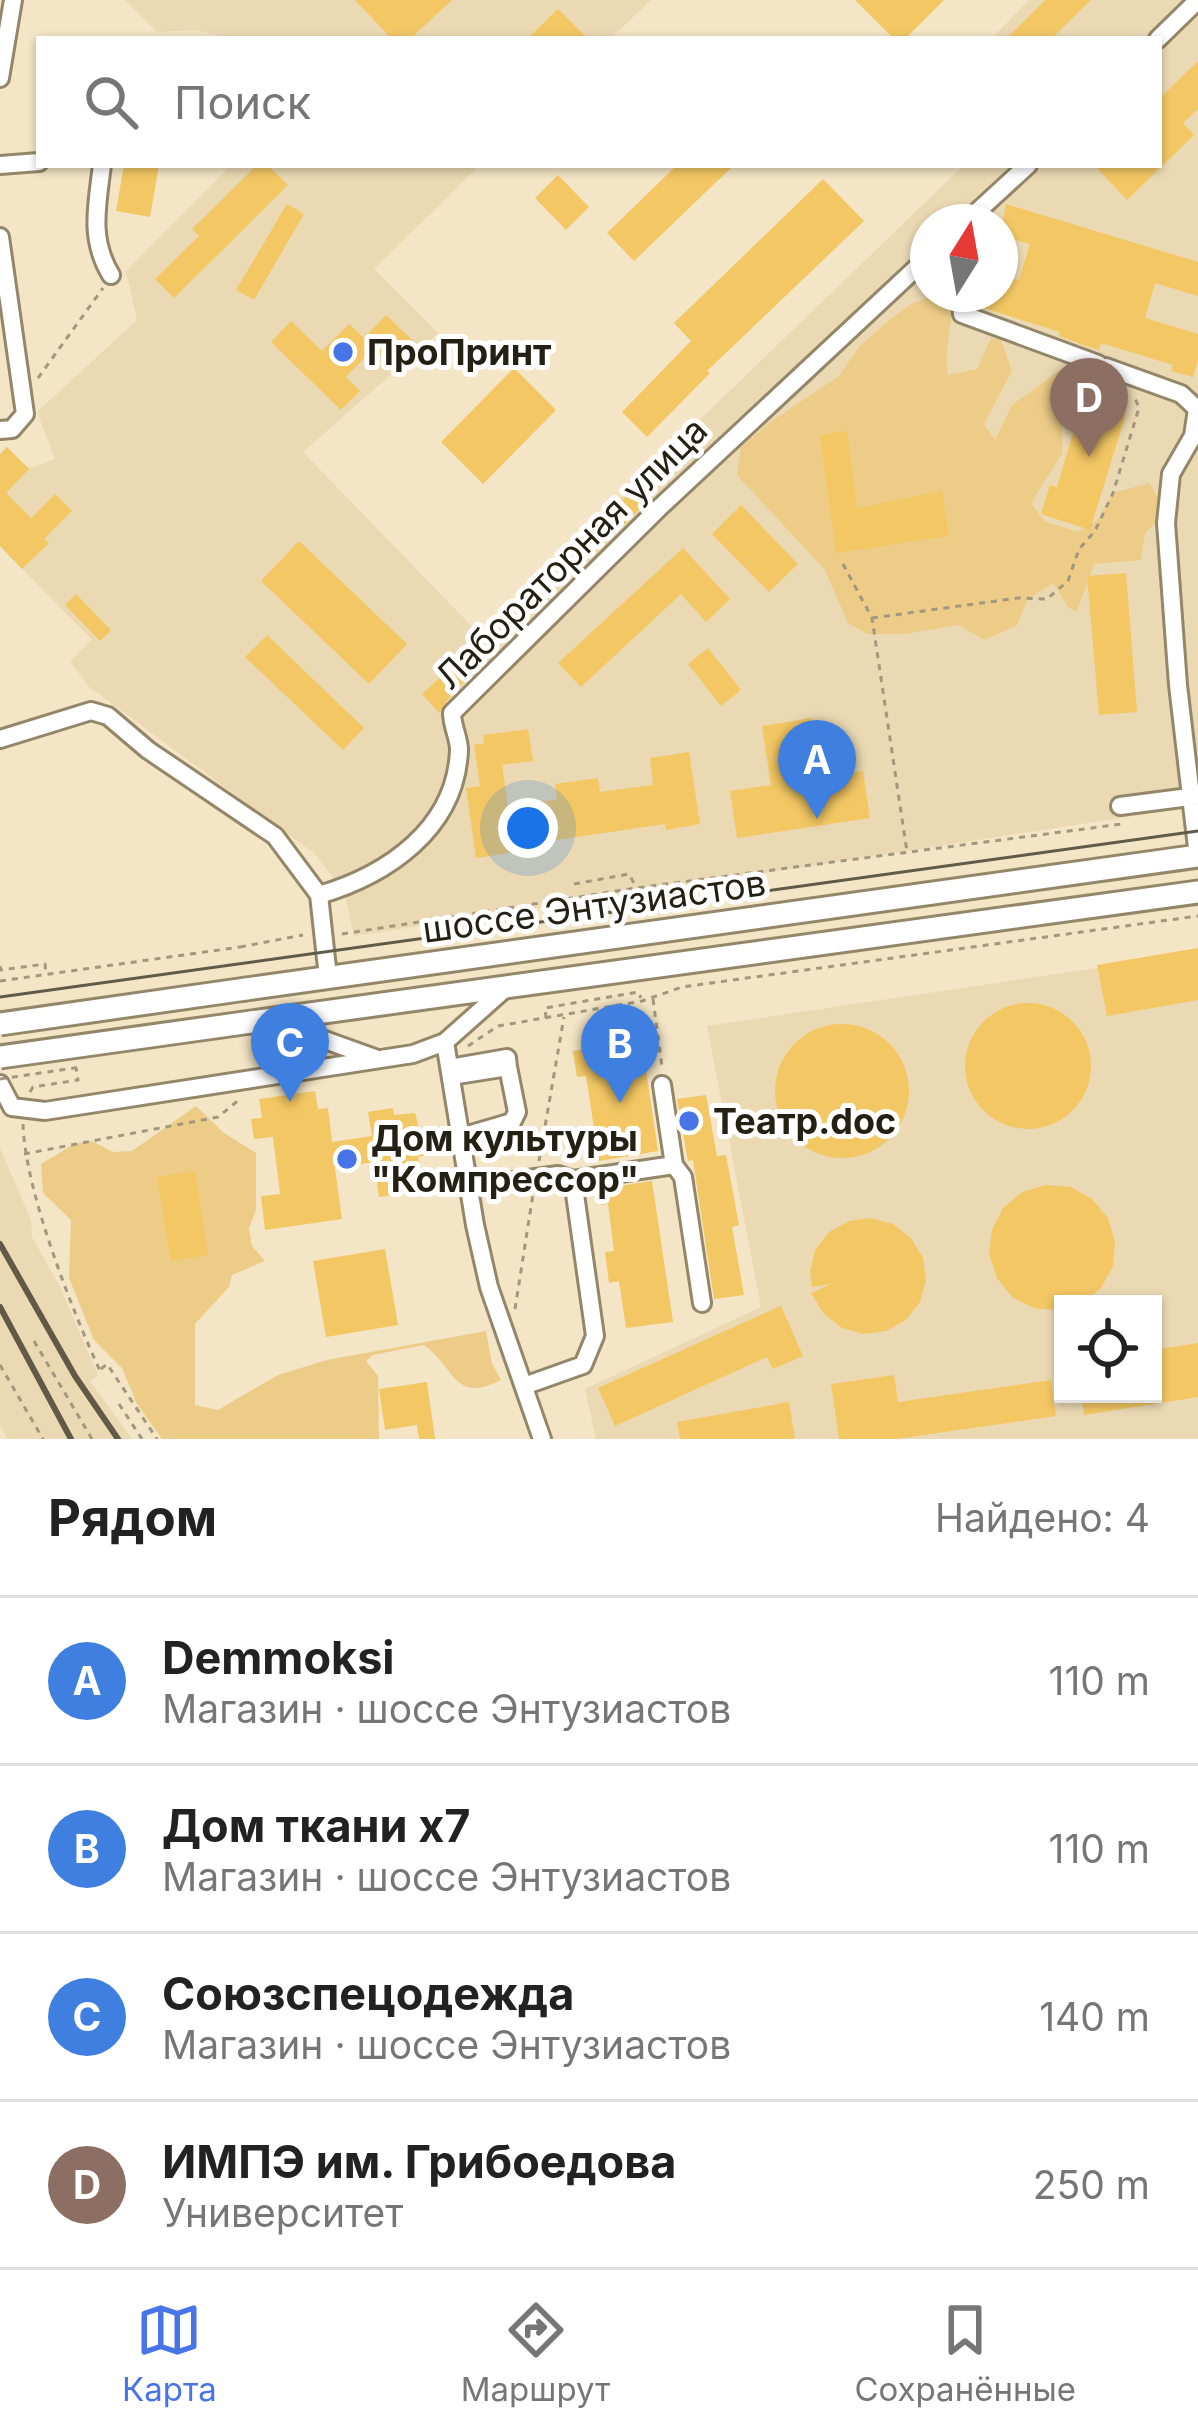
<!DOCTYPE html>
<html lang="ru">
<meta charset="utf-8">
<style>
:root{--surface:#fff;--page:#f2f2f2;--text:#222;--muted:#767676;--line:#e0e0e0;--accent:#4775e7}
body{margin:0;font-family:Inter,sans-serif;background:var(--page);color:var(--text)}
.controls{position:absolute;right:36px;bottom:36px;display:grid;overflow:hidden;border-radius:0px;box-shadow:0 3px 9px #0004}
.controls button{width:108px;height:108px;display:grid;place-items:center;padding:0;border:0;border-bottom:3px solid var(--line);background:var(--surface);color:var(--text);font:60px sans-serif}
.compass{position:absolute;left:910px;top:204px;width:108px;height:108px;border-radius:50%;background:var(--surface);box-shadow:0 3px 9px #0004;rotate:11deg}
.you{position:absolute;left:528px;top:828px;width:42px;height:42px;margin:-30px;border:9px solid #fff;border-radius:50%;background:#1a73e8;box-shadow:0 0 0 18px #1a73e833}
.badge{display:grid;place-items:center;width:78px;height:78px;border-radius:50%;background:var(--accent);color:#fff;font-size:39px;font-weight:700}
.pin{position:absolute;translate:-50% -99px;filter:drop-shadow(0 3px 6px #0008)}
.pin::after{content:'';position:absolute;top:63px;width:42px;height:36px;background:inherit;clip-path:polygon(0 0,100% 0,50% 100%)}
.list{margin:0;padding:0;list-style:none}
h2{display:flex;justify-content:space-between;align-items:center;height:156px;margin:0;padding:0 48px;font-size:51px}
h2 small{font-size:39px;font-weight:400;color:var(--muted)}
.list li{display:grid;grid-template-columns:78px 1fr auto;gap:36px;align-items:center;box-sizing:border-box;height:168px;padding:0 48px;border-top:3px solid var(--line)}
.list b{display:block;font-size:45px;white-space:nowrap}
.list p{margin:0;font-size:39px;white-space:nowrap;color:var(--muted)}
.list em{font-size:39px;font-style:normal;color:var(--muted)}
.icon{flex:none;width:66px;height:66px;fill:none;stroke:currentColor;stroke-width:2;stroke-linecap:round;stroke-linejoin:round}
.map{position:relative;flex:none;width:1198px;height:1439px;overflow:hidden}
.search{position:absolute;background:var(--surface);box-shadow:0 3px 9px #0004;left:36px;right:36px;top:36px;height:132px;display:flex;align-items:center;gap:30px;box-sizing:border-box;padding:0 42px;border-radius:0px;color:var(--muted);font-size:45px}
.sheet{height:828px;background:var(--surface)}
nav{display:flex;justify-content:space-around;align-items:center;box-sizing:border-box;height:168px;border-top:3px solid var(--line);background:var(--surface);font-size:33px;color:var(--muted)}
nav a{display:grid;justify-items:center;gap:6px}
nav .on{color:var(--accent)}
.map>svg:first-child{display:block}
.built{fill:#ebd9b3;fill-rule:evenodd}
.green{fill:#eccc87}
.building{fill:#f3c764}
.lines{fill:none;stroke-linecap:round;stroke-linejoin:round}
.minor-casing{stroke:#938669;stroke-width:22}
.major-casing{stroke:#938669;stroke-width:27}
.path{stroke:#a2977f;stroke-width:3;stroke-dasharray:6 6;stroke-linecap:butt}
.minor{stroke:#fff;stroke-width:16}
.major{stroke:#fff;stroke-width:21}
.tram{stroke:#615a48;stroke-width:3}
.rail{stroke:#615a48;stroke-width:6}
.major-bridge-casing{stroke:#938669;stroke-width:27;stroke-linecap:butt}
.path-bridge{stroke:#a2977f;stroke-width:3;stroke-dasharray:6 6;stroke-linecap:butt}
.major-bridge{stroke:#fff;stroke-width:21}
.poi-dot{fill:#4775e7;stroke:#fff;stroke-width:4.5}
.labels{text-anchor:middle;stroke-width:10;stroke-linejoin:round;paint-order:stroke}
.poi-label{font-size:36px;font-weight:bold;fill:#252014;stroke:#fff;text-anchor:start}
.street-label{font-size:36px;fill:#252014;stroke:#fff}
</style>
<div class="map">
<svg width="1198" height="1439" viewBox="0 0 1198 1439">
<rect width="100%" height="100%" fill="#f3e5c5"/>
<path class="built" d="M125 0H651L610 39H236L195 30 157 32Z
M1029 0H1198V806L354 936 345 894 315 854 88 686 70 661 92 640 0 546V455L7 447 29 469 55 459 37 412 137 320 126 271 231 165H480L374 269 438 333 303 452 483 638 655 463 964 165H1159V39H991ZM928 222H1000V294H928Z
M1198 953V1439H596L585 1389 761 1307 707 1026ZM1063 1304H1153V1394H1063Z
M0 1148 31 1220 32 1237 60 1287 98 1375 90 1381 132 1439H7L0 1425Z"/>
<path class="green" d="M931 297 952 308C951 332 944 352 948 375L977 369 991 338 1001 340 1012 371 984 424 995 440 1012 405 1070 363 1079 385 1063 406 1062 454 1031 503 1044 521 1078 532 1097 521 1113 493 1149 483 1163 505 1160 518 1145 533 1141 560 1094 564 1077 611 1069 608 1053 583 1027 600 1017 625 985 640 958 625 904 634H868L848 623 825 570 737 475 741 447 773 420 839 376 859 347 887 322 911 304Z
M196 1106 224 1133 256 1153V1210L249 1228 252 1246 265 1261 232 1275 229 1287 195 1324V1405L218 1410 278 1375 327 1360 486 1331 492 1364 501 1380C453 1404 456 1368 424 1345L373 1355 366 1361 378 1376 379 1439H162L137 1404 122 1368 94 1340 69 1278 71 1220 43 1193 41 1164 74 1144 92 1141 113 1152 132 1151Z"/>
<path class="building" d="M355 0H452L410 39H392Z
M855 0H944L905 39H894Z
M1045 0H1091L1051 39H1006Z
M558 9 588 39H527Z
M1198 61V109L1183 123 1194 135 1127 200 1094 165H1159V99Z
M124 165H159L150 217 116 211Z
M257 165H267L288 185 174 298 155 279 199 236 192 229Z
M677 165H734L634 261 607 233Z
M558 175 589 207 566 230 535 198Z
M823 179 864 221 707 371 710 373 647 437 622 412 691 341 674 323Z
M287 204 304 214 254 300 236 290Z
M1006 204 1198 262V296L1155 283 1145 318 1198 334V360L1193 377 1171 371 1173 365 1101 343 1099 350 1083 345 1059 336 1060 332 974 305V294H1000V275L1019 280 1030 244 1000 236Z
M386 315 414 342 391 365 374 348 346 377 360 391 341 410 271 342 291 321 322 351 349 324 364 338Z
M514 368 556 410 483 484 441 442Z
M1076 399 1126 414 1090 530 1041 514 1050 485 1057 487 1074 430 1067 428Z
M847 431 857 508 942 491 949 536 836 553 820 435Z
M7 447 29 469 6 493 31 518 55 494 72 511 44 539 49 543 22 569 0 546V454Z
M635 488 649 500 597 551 585 540Z
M741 505 798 564 769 592 712 534Z
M299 541 407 644 369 684 261 581Z
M683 548 730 599 706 622 681 594 581 687 558 663Z
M1126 573 1137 712 1099 715 1087 576Z
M76 594 111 630 100 641 65 605Z
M267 635 364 728 343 750 245 657Z
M708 648 741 690 721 706 688 664Z
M470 650 484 664 453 692 439 713 422 694Z
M812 718 821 778 863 771 870 818 737 838 730 791 771 785 762 726Z
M528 729 533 761 502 765 508 807 557 799 555 784 598 778 600 792 653 785 650 758 689 752 700 824 666 830 665 824 509 847 510 853 476 858 466 788 480 786 474 745 484 743 483 735Z
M1198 948V1000L1107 1016 1097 965Z
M965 1066a63 63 0 1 1 126 0a63 63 0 1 1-126 0Z
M775 1091a67 67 0 1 1 134 0a67 67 0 1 1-134 0Z
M635 1041 638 1065 645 1063 658 1151 599 1161 586 1076 577 1077 573 1051Z
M315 1091 318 1109 328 1108 332 1142 372 1136 368 1112 393 1108 394 1115 415 1113 426 1155 418 1157 421 1175 413 1176 415 1192 379 1197 374 1162 335 1168 342 1219 265 1230 261 1196 280 1194 273 1137 254 1139 251 1119 262 1118 259 1099Z
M706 1095 717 1156 726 1155 739 1225 732 1227 744 1295 714 1299 693 1160 688 1161 677 1099Z
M195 1171 208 1255 171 1261 157 1177Z
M652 1181 673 1322 626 1328 619 1281 609 1283 605 1252 614 1251 608 1204 601 1205 599 1189Z
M1046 1185 1071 1187 1092 1199 1108 1218 1115 1242 1113 1266 1101 1288 1082 1304H1063V1311L1034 1308 1012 1297 997 1278 989 1254 992 1230 1003 1208 1022 1192Z
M871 1218 893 1224 911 1238 923 1258 926 1280 920 1302 906 1320 886 1331 864 1334 842 1328 824 1314 811 1293 831 1284 812 1287 810 1272 815 1250 829 1232 849 1221Z
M385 1249 398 1325 326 1337 313 1261Z
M781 1306 803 1356 773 1369 767 1357 615 1426 598 1388Z
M1198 1343V1397L1084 1415 1081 1394H1153V1350Z
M894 1375 898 1402 1051 1380 1056 1416 896 1439H839L831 1384Z
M427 1382 435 1439H419L417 1425 385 1430 379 1389Z
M789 1402 795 1439H680L677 1422Z"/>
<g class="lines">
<g class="minor-casing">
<path id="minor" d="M1158 39 1198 0
M0 78 13 0
M0 165 39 162
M102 165C97 206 89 239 111 275
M966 222 1028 165
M0 237 25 414 12 429 0 430
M960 294 962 314 1098 364
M1106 367 1181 394 1197 409 1193 436 1171 474 1166 523 1178 685 1198 856
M0 739 91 711 108 716 148 750 275 836 319 895
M1120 806 1197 796
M319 895C387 875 456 829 459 750 459 738 452 726 452 713L659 508 928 257
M319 895 328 977
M269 1020 375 1058
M445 1042 475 1225 489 1287 542 1439
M450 1068 507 1058 508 1067 451 1076
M269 1074 279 1067 286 1050 280 1031 270 1024
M0 1084 12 1107 45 1111 413 1054 445 1042 507 987
M662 1085 674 1165
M461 1137 512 1122 517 1112 508 1067
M573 1180 674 1165 683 1177 702 1303
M468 1187 558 1175 573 1180 595 1336 583 1365 524 1386"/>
</g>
<g class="major-casing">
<path id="major" d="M246 989 1198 856
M251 1022 1198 892"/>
</g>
<path class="path" d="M38 378 103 288
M843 564 872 618 907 852
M872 618 1018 598 1047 599 1068 581 1079 549 1095 531 1113 493 1139 408 1134 396
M574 884 629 874 636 887
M342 934 636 888 1122 824
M240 947 303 935
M0 966 1 970 45 964 46 975
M653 999 662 1067
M546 1018 545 1008 638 992 641 998
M468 1046 498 1026 642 1001 682 987 1198 916
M30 1092 33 1087 78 1080 76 1068
M23 1124C25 1191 72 1310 101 1373
M24 1154 218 1117 240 1099
M539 1161 564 1017
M515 1309 533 1194
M34 1341 92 1439
M0 1365 43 1439
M101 1369 107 1364 157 1439
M119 1404 142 1439"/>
<use href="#minor" class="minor"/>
<use href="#major" class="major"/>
<path class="tram" d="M0 997 1198 831"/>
<path class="rail" d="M0 1244 75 1376 118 1439
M0 1307 71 1439"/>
<g class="major-bridge-casing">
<path id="major-bridge" d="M0 1024 246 989
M0 1057 251 1022"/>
</g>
<path class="path-bridge" d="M0 981 240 947
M0 1079 81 1067"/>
<use href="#major-bridge" class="major-bridge"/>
</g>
<g class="poi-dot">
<circle cx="343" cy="352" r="12"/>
<circle cx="689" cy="1121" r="12"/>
<circle cx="347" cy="1159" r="12"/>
</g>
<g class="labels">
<g class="poi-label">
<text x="367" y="365">ПроПринт</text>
<text x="713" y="1134">Театр.doc</text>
<text x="371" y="1151">Дом культуры<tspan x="371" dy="41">"Компрессор"</tspan></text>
</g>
<g class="street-label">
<text transform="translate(571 553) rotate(-45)" y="13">Лабораторная улица</text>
<text transform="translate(594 906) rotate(-8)" y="13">шоссе Энтузиастов</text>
</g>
</g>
</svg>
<div class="controls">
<button><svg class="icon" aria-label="locate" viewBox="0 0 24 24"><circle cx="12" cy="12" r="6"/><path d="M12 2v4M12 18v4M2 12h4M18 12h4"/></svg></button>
</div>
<svg class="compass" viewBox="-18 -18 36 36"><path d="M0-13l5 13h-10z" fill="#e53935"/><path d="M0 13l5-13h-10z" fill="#767676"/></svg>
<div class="you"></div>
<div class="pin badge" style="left:817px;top:819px;background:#3f7fe0">A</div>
<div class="pin badge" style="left:620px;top:1103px;background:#3f7fe0">B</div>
<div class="pin badge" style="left:290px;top:1102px;background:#3f7fe0">C</div>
<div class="pin badge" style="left:1089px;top:457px;background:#8d6e63">D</div>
<div class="search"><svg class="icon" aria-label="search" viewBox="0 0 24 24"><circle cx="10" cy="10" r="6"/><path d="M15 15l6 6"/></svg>Поиск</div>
</div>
<section class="sheet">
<h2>Рядом<small>Найдено: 4</small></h2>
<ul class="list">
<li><span class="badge" style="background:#3f7fe0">A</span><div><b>Demmoksi</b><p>Магазин · шоссе Энтузиастов</p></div><em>110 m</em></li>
<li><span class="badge" style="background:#3f7fe0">B</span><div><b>Дом ткани x7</b><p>Магазин · шоссе Энтузиастов</p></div><em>110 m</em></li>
<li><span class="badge" style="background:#3f7fe0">C</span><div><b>Союзспецодежда</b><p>Магазин · шоссе Энтузиастов</p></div><em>140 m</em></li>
<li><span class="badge" style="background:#8d6e63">D</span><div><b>ИМПЭ им. Грибоедова</b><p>Университет</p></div><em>250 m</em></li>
</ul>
</section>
<nav>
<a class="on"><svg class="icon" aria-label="map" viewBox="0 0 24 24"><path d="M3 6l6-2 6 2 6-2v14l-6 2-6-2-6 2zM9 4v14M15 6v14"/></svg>Карта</a>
<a><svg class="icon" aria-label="directions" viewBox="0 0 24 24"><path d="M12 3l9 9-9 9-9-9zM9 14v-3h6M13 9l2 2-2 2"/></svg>Маршрут</a>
<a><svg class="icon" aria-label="saved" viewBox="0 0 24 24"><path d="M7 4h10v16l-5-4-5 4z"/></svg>Сохранённые</a>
</nav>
